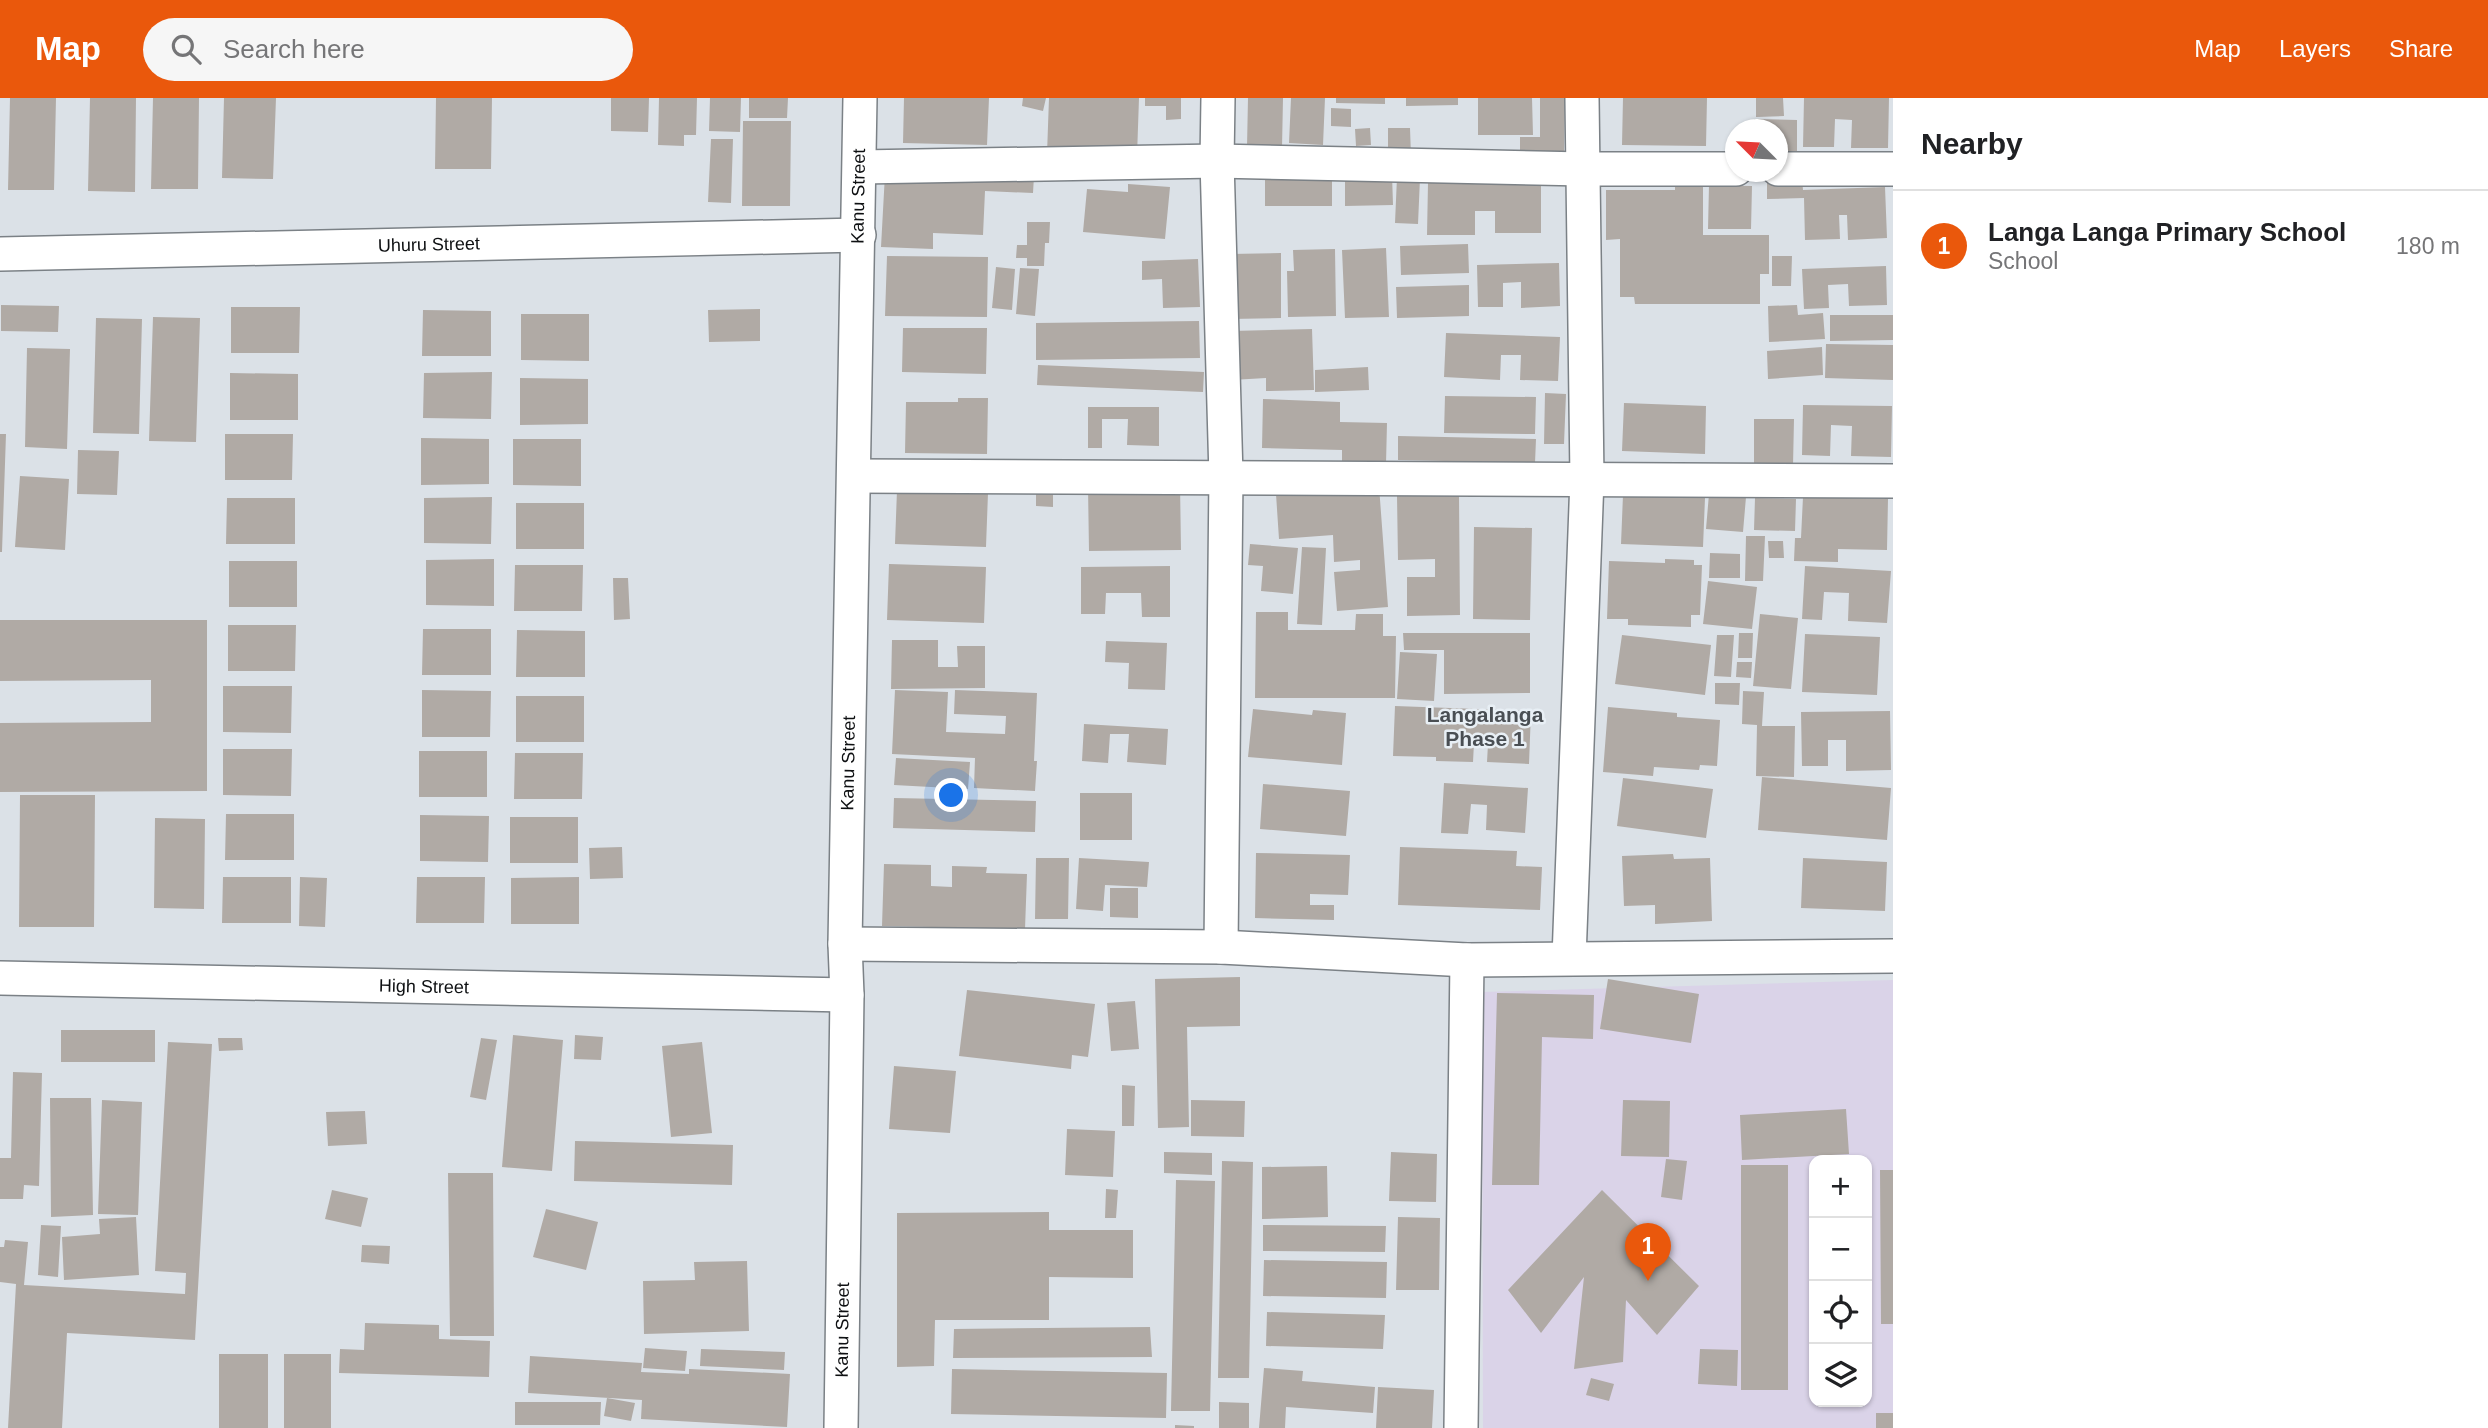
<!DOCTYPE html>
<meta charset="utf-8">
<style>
:root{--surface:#fff;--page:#f6f6f6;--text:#202124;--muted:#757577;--line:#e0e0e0;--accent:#ea580c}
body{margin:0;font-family:Helvetica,sans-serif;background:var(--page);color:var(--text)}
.controls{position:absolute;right:21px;bottom:21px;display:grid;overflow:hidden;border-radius:14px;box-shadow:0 2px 5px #0004}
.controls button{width:63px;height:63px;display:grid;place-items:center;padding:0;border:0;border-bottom:2px solid var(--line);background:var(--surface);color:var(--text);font:35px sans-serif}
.compass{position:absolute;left:1725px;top:21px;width:63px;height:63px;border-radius:50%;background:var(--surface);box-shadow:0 2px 5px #0004;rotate:294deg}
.you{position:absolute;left:952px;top:698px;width:24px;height:24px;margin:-18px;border:5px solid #fff;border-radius:50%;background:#1a73e8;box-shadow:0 0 0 10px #1a73e833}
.badge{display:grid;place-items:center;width:46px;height:46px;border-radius:50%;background:var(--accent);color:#fff;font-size:23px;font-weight:700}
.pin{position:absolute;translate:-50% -58px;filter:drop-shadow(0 2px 4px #0008)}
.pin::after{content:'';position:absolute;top:37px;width:24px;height:21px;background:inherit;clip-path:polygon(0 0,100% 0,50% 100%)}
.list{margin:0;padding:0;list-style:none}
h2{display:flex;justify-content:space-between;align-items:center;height:91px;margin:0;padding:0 28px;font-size:30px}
h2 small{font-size:23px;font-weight:400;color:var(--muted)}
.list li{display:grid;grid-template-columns:46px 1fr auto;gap:21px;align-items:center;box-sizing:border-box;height:112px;padding:0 28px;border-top:2px solid var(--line)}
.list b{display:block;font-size:26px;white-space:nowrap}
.list p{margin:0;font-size:23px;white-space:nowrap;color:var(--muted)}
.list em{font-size:23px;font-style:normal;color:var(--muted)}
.icon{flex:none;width:38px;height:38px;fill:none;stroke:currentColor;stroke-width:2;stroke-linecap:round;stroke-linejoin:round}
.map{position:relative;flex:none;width:1893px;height:1330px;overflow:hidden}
header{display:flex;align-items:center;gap:42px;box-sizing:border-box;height:98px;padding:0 35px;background:var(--accent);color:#fff}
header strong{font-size:33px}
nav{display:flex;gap:38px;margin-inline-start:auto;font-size:24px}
.search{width:490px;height:63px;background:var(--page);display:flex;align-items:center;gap:18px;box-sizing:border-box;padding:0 24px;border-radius:38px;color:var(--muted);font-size:26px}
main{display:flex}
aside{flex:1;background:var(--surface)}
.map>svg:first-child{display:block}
.education{fill:#dad3e8;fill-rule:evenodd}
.building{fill:#b0aaa5}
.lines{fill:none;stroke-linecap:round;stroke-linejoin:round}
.street-casing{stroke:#7b8186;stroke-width:36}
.street{stroke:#fff;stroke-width:33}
.labels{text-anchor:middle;stroke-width:5;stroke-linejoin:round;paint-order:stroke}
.street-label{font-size:18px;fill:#0e1012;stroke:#e8eff5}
.quarter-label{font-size:21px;font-weight:bold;fill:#494e53;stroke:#e8eff5}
</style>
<header>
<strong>Map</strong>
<div class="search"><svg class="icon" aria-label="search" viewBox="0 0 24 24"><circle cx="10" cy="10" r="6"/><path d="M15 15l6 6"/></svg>Search here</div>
<nav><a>Map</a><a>Layers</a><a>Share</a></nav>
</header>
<main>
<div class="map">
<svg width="1893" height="1330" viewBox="0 0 1893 1330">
<rect width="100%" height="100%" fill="#dbe1e7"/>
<path class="education" d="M1893 882V1330H1483L1482 894ZM1814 1062H1867V1304H1814Z"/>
<path class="building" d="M10 0H56L54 92H8Z
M90 0H136L135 94 88 93Z
M153 0H199L198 91H151Z
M224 0H276L273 81 222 80Z
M436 0H492L491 71H435Z
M611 0H649L648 34 611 33Z
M659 0H697L696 37H684V48L658 47Z
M710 0H741L740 34 709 33Z
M749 0H788L787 20H749Z
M904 0H989L987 47 903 45Z
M1023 0H1046L1043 13 1022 8Z
M1049 0H1139L1137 58 1047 56Z
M1145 0H1181V21L1166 22V8H1145Z
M1248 0H1283L1282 50 1247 49Z
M1291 0H1325L1323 47 1289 45Z
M1336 0H1385V6L1336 5Z
M1406 0H1458V7L1406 8Z
M1478 0H1532L1533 37H1478Z
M1540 0H1565L1564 55H1520V39H1540Z
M1623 0H1707L1706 48 1622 47Z
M1756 0H1783L1784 18 1756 19Z
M1804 0H1889L1888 50H1851L1852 22 1835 21 1834 49H1803Z
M1331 10 1351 11V29L1331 28Z
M1754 21 1797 22V62L1778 61V32H1754Z
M743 23H791L790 108H742Z
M1370 30 1371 47 1356 48 1355 31Z
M1388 30H1410L1411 58 1388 59Z
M711 41H733L731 105 708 104Z
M1265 75 1332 76V108H1265Z
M885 76 1034 78 1033 95 985 93 983 137 933 135V151L881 149Z
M1392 76 1393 107 1345 108V77Z
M1397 79 1420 80 1418 126 1395 125Z
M1802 81 1803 92 1885 89 1887 140 1848 142 1847 117H1839L1840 141 1805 142 1804 100 1767 101V82Z
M1428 85H1541V135H1495V113H1475V137H1427Z
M1128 86 1170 89 1165 141 1083 134 1087 91 1128 94Z
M1709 87 1752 88 1751 131H1708Z
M1675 89H1703V137H1769V176H1760V206H1635L1634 199H1620V141L1606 142V92H1675Z
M1027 124H1050L1049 145H1045L1044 168H1027V160H1016L1017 147H1027Z
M1468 146 1469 175 1401 177 1400 148Z
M1386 150 1389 219 1345 220 1342 152Z
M1335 151 1336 218 1288 219 1287 173H1294L1293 152Z
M1281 155V220L1230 221V156Z
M887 158 988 159 987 219 885 218Z
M1772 158H1792L1791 188H1772Z
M1198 161 1200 209 1163 210 1162 181 1142 182V163Z
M1559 165 1560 208 1521 210V184L1503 185V209H1478L1477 167Z
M1886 168 1887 207 1849 208 1848 186 1828 187 1829 210 1804 211 1802 171Z
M996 169 1015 171 1012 212 992 210Z
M1020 170 1039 171 1035 218 1016 216Z
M1469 187V218L1397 220 1396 189Z
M1 207 59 208 58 234 1 233Z
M1797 207 1798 217 1823 215 1825 241 1769 244 1768 208Z
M231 209H300L299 255H231Z
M760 211V243L709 244 708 212Z
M423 212 491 213V258H422Z
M521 216H589V263L521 262Z
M1830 217H1893V242L1830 243Z
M153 219 200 220 196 344 149 343Z
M96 220 142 221 139 336 93 335Z
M1199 223 1200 260 1036 262V225Z
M903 230H987L986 276 902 274Z
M1312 231 1314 292 1266 293V280L1232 282 1231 233Z
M1446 235 1560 239 1558 283 1520 282 1521 257H1501L1500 282 1444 279Z
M1826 246 1893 247V282L1825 280Z
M1822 249 1823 277 1768 281 1767 253Z
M27 250 70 251 67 351 25 349Z
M1038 267 1204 274 1203 294 1037 287Z
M1368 269 1369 292 1315 294V272Z
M492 274 491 321 423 320 424 275Z
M230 275 298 276V322H230Z
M520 280 588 281V326L520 327Z
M1545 295 1566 296 1564 346H1544Z
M1445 298 1536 299 1535 336 1444 335Z
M958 300H988L987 356 905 355 906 304H958Z
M1263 301 1340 304V324L1387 325 1386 366 1342 365V352L1262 350Z
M1624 305 1706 308 1705 356 1622 353Z
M1803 307 1892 308 1891 359 1851 358 1852 328 1831 327 1830 358 1802 357Z
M1088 309H1159V348L1127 347 1128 321H1102V350H1088Z
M1754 321H1794L1793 368 1754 369Z
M0 336H6L2 454H0Z
M225 336H293L292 382H225Z
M1398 338 1536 341 1535 365 1398 362Z
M421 340 489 341V386L421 387Z
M513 341H581V388L513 387Z
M78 352 119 353 117 397 77 396Z
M20 378 69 381 65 452 15 449Z
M1180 386 1181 452 1089 453 1088 388Z
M1379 388 1388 509 1337 513 1334 474 1360 472V462L1334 464 1333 437 1279 441 1276 396Z
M897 392 988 395 986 449 895 446Z
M1036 394H1053V409L1036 408Z
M1709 396 1746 399 1743 434 1706 431Z
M1623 397 1705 400 1703 449 1621 446Z
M1397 398H1459L1460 517 1407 518V479H1435V461L1398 462Z
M492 399 491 446 424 445V400Z
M1803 399 1888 401 1887 452 1838 451V464L1794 463 1795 440H1801Z
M227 400H295V446H226Z
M1755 400 1796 401 1795 433 1754 432Z
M516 405H584V451H516Z
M1474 429 1532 430 1530 522 1473 521Z
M1746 438H1765L1763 483H1745Z
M1768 443H1783L1784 460H1769Z
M1250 446 1298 450 1293 496 1261 493 1263 468 1248 467Z
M1302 449 1326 450 1322 527 1297 526Z
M1710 455 1740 456V480H1709Z
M494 461V508L426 507V462Z
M1665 461 1694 462V467H1702L1700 517H1691V529L1628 527V521H1607L1609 463 1665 465Z
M229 463H297V509H229Z
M889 466 986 469 984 525 887 522Z
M515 467H583L582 513H514Z
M1170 468V519H1142L1141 495H1106L1105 516H1081V469Z
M1805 468 1891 473 1887 525 1848 523 1849 495 1824 494 1822 522 1802 521Z
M613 480H628L630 521 614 522Z
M1708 483 1757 489 1752 531 1703 526Z
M1256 514H1288V532H1355L1356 516H1383V538H1396L1395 600H1255Z
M1760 516 1798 520 1791 591 1753 588Z
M0 522H207V693L0 694V625L151 624V582L0 583Z
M228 527H296L295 573H228Z
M423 531H491V577H422Z
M517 532 585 533V579H516Z
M1403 535H1530V595L1444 596V552H1404Z
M1739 535H1753L1752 560H1738Z
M1805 536 1880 539 1877 597 1802 594Z
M1622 537 1711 547 1705 597 1615 586Z
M1717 537H1734L1731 579 1714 578Z
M892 542H938V569H958L957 548H985V590L891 591Z
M1106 543 1167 545 1165 592 1128 591 1129 565 1105 564Z
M1400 554 1437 556 1434 603 1397 601Z
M1737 564H1752L1751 580 1736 579Z
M1715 585H1740L1739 607 1715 606Z
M223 588H292L291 635 223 634Z
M422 592 491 593 490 639H422Z
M895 592 948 594 946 634 1005 636 1006 618 954 616 955 592 1037 595 1034 663H1037L1035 693 974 690 975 660 892 656Z
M1743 593 1764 594 1762 628H1795L1794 679 1756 678 1757 627 1742 626Z
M516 598H584V644H516Z
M1395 608 1531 613 1529 666 1487 664 1488 646 1474 645 1473 664 1436 663V659L1393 658Z
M1608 609 1677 615V619L1720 622 1717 668 1700 667 1699 672 1654 669 1653 678 1603 674Z
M1253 611 1312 617 1313 612 1346 615 1342 667 1248 659Z
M1890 613 1891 672 1846 673V642H1828V668H1802L1801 614Z
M1084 626 1168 631 1166 667 1127 664 1129 636H1110L1108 665 1082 663Z
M223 651H292L291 698 223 697Z
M419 653H487V699H419Z
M515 655H583L582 701H514Z
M896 660 970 664 968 691 894 687Z
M1762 679 1891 690 1887 742 1758 732Z
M1623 680 1713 691 1706 740 1617 728Z
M1444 685 1528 690 1525 735 1486 732 1487 707 1471 706 1468 736 1441 735Z
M1263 686 1350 693 1346 738 1260 731Z
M1080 695H1132V742H1080Z
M20 697H95L94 829H19Z
M894 700 1036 703 1035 734 893 730Z
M226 716H294V762H225Z
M420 717 489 718 488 764 420 763Z
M510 719H578V765H510Z
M155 720 205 721 204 811 154 810Z
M622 749 623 780 590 781 589 750Z
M1400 749 1517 753 1516 768 1542 769 1540 812 1398 807Z
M1256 755 1350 757 1348 797 1310 796V807H1334V822L1255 820Z
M1673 756 1674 761 1710 760 1712 823 1655 826V807L1624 808 1622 758Z
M1036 760H1069L1068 821H1035Z
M1079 760 1149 764 1147 789 1105 787 1103 813 1076 811Z
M1803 760 1887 764 1885 813 1801 810Z
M884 766 931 767V788L952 789V768L987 769 986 775 1027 776 1025 831 882 828Z
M223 779H291V825H222Z
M300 779 327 780 325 829 299 828Z
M417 779H485L484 825H416Z
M579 779V826H511V780Z
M1110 790H1138V820L1110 819Z
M1240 879V928L1187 929 1189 1029 1158 1030 1155 881Z
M1608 881 1699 896 1691 945 1600 931Z
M967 892 1095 906 1088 959 1072 957 1071 971 959 958Z
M1497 895 1594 897 1593 941 1542 939 1539 1087H1492Z
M1135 903 1139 951 1111 953 1107 905Z
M61 932H155V964H61Z
M513 937 563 942 552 1073 502 1069Z
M575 937 603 939 601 962 574 961Z
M218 940H242L243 952 219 953Z
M481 940 497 942 486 1002 470 999Z
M168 944 212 946 195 1242 67 1235 62 1330H8L16 1186 0 1184V1149H4L5 1142 28 1144 24 1187 185 1196 186 1175 155 1173Z
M702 944 712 1035 671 1039 662 948Z
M894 968 956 973 950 1035 889 1031Z
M13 974 42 975 39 1088 24 1087 23 1101H0V1060H11Z
M1122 987 1135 988 1134 1028H1122Z
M50 1000H91L93 1117 51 1119Z
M102 1002 142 1004 138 1117 98 1116Z
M1191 1002 1245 1003 1244 1039 1191 1038Z
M1623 1002 1670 1003 1669 1059 1621 1058Z
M1846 1011 1849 1056 1742 1062 1740 1017Z
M365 1013 367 1046 328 1048 326 1014Z
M1067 1031 1115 1033 1113 1079 1065 1077Z
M575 1043 733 1047 732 1087 574 1083Z
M1164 1054 1212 1055V1077L1164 1075Z
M1391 1054 1437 1056 1436 1104 1389 1103Z
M1666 1061 1687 1063 1682 1102 1661 1099Z
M1222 1063 1253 1064 1249 1280H1218Z
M1741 1067H1788V1292H1741Z
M1327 1068 1328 1119 1262 1121V1069Z
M1880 1072H1893V1226H1881Z
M448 1075H493L494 1238H450Z
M1176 1082 1215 1083 1210 1313H1171Z
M1106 1091 1118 1092 1116 1120H1105Z
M332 1092 368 1100 361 1129 325 1121Z
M1602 1092 1699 1188 1657 1237 1626 1202 1623 1264 1574 1271 1584 1179 1541 1235 1508 1192Z
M546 1111 598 1124 586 1172 533 1159Z
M1049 1114V1132H1133V1180L1049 1179V1222H935L934 1268 897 1269V1115Z
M136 1119 139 1177 64 1182 62 1139 100 1136 99 1121Z
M1398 1119 1440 1120 1439 1192H1396Z
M41 1127 61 1128 58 1179 38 1177Z
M1263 1127 1386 1128 1385 1154 1263 1153Z
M362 1147 390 1148 389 1166 361 1164Z
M1264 1162 1387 1164 1386 1200 1263 1198Z
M747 1163 749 1233 644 1236 643 1183 695 1182 694 1164Z
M1267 1214 1385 1217 1383 1251 1266 1248Z
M365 1225 439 1227V1241L490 1243 489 1279 339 1275 340 1251 364 1252Z
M1150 1229 1152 1259 953 1260 954 1231Z
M645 1250 687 1253 685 1273 643 1270Z
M701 1251 785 1254 784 1272 700 1268Z
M1700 1251 1738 1252 1737 1288 1698 1286Z
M219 1256H268V1330H219Z
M284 1256H331V1330H284Z
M530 1258 642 1265 641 1274 689 1276V1271L790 1276 787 1329 641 1321 642 1302 528 1295Z
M1264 1270 1303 1273 1302 1283 1375 1289 1373 1315 1286 1309 1285 1330H1259Z
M952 1271 1167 1275 1166 1320 951 1316Z
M1591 1280 1614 1286 1609 1303 1586 1297Z
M1378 1289 1434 1292 1432 1330H1376Z
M607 1300 635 1305 631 1323 604 1318Z
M515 1304H601L600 1327H515Z
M1219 1304 1249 1305V1330H1219Z
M1876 1315H1893V1330H1876Z
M1175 1327 1194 1328V1330H1175Z"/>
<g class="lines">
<g class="street-casing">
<g id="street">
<path d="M1218 0 1217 63 1226 378 1221 849"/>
<path d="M860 69 1217 63 1584 71H1736"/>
<path d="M1778 71H1893"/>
<path id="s1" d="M0 156 859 137"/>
<path d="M854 378 1893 383"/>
<path d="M845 846 1221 849 1467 862 1893 858"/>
<path d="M1569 860 1587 381 1582 0"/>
<path id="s2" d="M0 880 847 897"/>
<path id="s3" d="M841 1330 847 897 845 846 860 0"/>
<path d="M1461 1330 1467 862"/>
</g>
</g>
<use href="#street" class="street"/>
</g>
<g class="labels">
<g class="street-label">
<text dy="6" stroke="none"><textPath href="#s3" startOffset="1232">Kanu Street</textPath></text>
<text dy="6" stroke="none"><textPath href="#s1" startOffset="429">Uhuru Street</textPath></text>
<text dy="6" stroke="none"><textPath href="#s3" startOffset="665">Kanu Street</textPath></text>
<text dy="6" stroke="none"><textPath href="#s2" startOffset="424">High Street</textPath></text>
<text dy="6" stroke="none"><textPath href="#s3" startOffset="98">Kanu Street</textPath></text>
</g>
<g class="quarter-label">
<text x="1485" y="624">Langalanga<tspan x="1485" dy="24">Phase 1</tspan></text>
</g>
</g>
</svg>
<div class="controls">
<button>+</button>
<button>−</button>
<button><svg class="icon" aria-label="locate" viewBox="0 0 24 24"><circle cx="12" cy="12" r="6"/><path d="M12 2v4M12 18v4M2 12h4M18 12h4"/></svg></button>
<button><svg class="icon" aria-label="layers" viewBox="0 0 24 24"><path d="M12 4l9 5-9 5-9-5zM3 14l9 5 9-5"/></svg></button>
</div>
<svg class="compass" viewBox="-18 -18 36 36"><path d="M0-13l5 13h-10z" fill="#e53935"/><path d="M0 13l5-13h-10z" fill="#757577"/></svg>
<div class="you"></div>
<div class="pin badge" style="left:1648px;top:1183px">1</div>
</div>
<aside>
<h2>Nearby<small></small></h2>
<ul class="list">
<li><span class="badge">1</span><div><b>Langa Langa Primary School</b><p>School</p></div><em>180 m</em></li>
</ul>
</aside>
</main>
